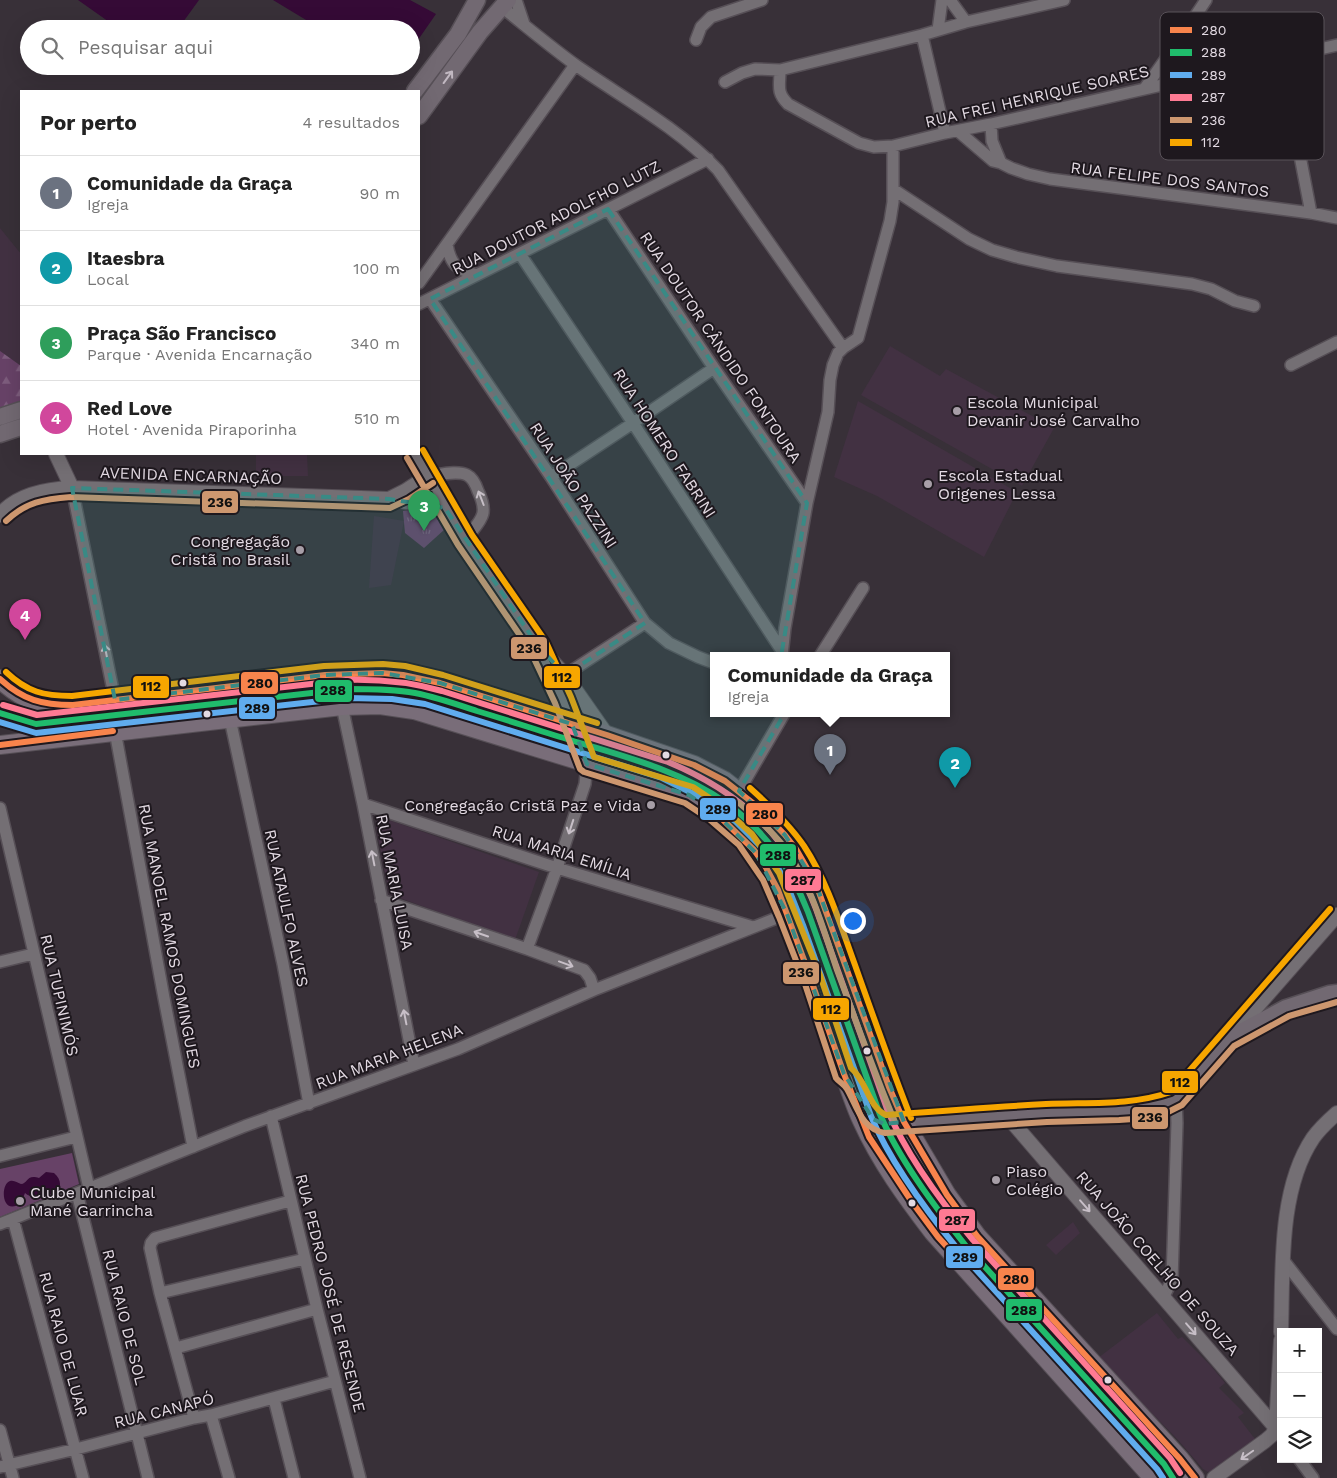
<!DOCTYPE html>
<html lang="pt">
<meta charset="utf-8">
<style>
:root{--surface:#fff;--page:#f2f2f2;--text:#222;--muted:#767676;--line:#e0e0e0;--accent:#5e5a5e}
body{margin:0;font-family:"Work Sans",sans-serif;background:var(--page);color:var(--text)}
.controls{position:absolute;right:15px;bottom:15px;display:grid;overflow:hidden;border-radius:0px;box-shadow:0 5px 20px #0002}
.controls button{width:45px;height:45px;display:grid;place-items:center;padding:0;border:0;border-bottom:1px solid var(--line);background:var(--surface);color:var(--text);font:25px sans-serif}
.you{position:absolute;left:852px;top:920px;width:18px;height:18px;margin:-12px;border:4px solid #fff;border-radius:50%;background:#1a73e8;box-shadow:0 0 0 8px #1a73e833}
.badge{display:grid;place-items:center;width:32px;height:32px;border-radius:50%;background:var(--accent);color:#fff;font-size:16px;font-weight:700}
.pin{position:absolute;translate:-50% -41px;filter:drop-shadow(0 1px 2px #0008)}
.pin::after{content:'';position:absolute;top:26px;width:18px;height:15px;background:inherit;clip-path:polygon(0 0,100% 0,50% 100%)}
.popup{position:absolute;left:710px;top:652px;width:240px;height:65px;box-sizing:border-box;display:grid;place-content:center;border-radius:0px;background:var(--surface);filter:drop-shadow(0 1px 4px #0005);font-size:16px;white-space:nowrap;color:var(--muted)}
.popup b{font-size:19px;color:var(--text)}
.popup::after{content:'';position:absolute;left:50%;top:100%;margin-left:-10px;border:10px solid transparent;border-top-color:var(--surface)}
.list{margin:0;padding:0;list-style:none}
h2{display:flex;justify-content:space-between;align-items:center;height:65px;margin:0;padding:0 20px;font-size:21px}
h2 small{font-size:16px;font-weight:400;color:var(--muted)}
.list li{display:grid;grid-template-columns:32px 1fr auto;gap:15px;align-items:center;box-sizing:border-box;height:75px;padding:0 20px;border-top:1px solid var(--line)}
.list b{display:block;font-size:19px;white-space:nowrap}
.list p{margin:0;font-size:16px;white-space:nowrap;color:var(--muted)}
.list em{font-size:16px;font-style:normal;color:var(--muted)}
.icon{flex:none;width:28px;height:28px;fill:none;stroke:currentColor;stroke-width:2;stroke-linecap:round;stroke-linejoin:round}
.map{position:relative;flex:none;width:1337px;height:1478px;overflow:hidden}
.search{position:absolute;background:var(--surface);box-shadow:0 5px 20px #0002;left:20px;top:20px;width:400px;height:55px;display:flex;align-items:center;gap:12px;box-sizing:border-box;padding:0 18px;border-radius:28px;color:var(--muted);font-size:19px}
.panel{position:absolute;background:var(--surface);box-shadow:0 5px 20px #0002;left:20px;top:90px;width:400px;height:365px;border-radius:0px}
.map>svg:first-child{display:block}
.built{fill:#423142}
.green{fill:#674267}
.forest{fill:url(#forest-firs)}
.park{fill:url(#park-tufts)}
.water{fill:#350a36}
.lines{fill:none;stroke-linecap:round;stroke-linejoin:round}
.minor-casing{stroke:#564f56;stroke-width:14}
.tertiary-casing{stroke:#564f56;stroke-width:16}
.secondary-casing{stroke:#564f56;stroke-width:19}
.primary-casing{stroke:#564f56;stroke-width:20}
.minor{stroke:#746f74;stroke-width:11}
.tertiary{stroke:#746f74;stroke-width:14}
.secondary{stroke:#726972;stroke-width:16}
.primary{stroke:#796d79;stroke-width:18}
.bus-1-casing{stroke:#1e181e;stroke-width:10}
.bus-2-casing{stroke:#1e181e;stroke-width:10}
.bus-3-casing{stroke:#1e181e;stroke-width:10}
.bus-4-casing{stroke:#1e181e;stroke-width:10}
.bus-5-casing{stroke:#1e181e;stroke-width:10}
.bus-6-casing{stroke:#1e181e;stroke-width:10}
.bus-1{stroke:#f8844c;stroke-width:6}
.bus-2{stroke:#20bc6c;stroke-width:6}
.bus-3{stroke:#60acee;stroke-width:6}
.bus-4{stroke:#fe7a93;stroke-width:6}
.bus-5{stroke:#cd976f;stroke-width:6}
.bus-6{stroke:#f7a600;stroke-width:6}
.oneway{stroke:#c1b8c1}
.oneway2{stroke:#c7bfc7}
.marked{fill:#398a85;fill-opacity:0.2;stroke:#398a85;stroke-width:4;stroke-dasharray:10 6;stroke-linejoin:round}
.poi-dot{fill:#a79ea7;stroke:#1e181e;stroke-width:2}
.bus-dot{fill:#e3dae3;stroke:#1e181e;stroke-width:2}
.labels{text-anchor:middle;stroke-width:4;stroke-linejoin:round;paint-order:stroke}
.street-label{font-size:16px;fill:#e3dae3;stroke:#1e181e}
.poi-label{font-size:16px;fill:#e3dae3;stroke:#1e181e;text-anchor:start}
.key{fill:#1e181e;stroke:#595259;stroke-width:1}
.key-label{font-size:14px;fill:#e3dae3}
.line-badge{stroke:#1e181e;stroke-width:2}
.pale-badge-label{font-size:14px;text-anchor:middle;font-weight:bold;fill:#111}
</style>
<div class="map">
<svg width="1337" height="1478" viewBox="0 0 1337 1478">
<defs>
<pattern id="forest-firs" width="22" height="20" patternUnits="userSpaceOnUse" patternTransform="scale(1.25)"><rect width="22" height="20" fill="#674267"/><path d="M5 1l3.5 6h-7zM16 11l3.5 6h-7z" fill="#7d5d7d"/></pattern>
<pattern id="park-tufts" width="24" height="20" patternUnits="userSpaceOnUse" patternTransform="scale(1.25)"><rect width="24" height="20" fill="#674267"/><path d="M3 7l-1-3M5 7V3M7 7l1-3M15 17l-1-3M17 17v-4M19 17l1-3" fill="none" stroke="#7d5d7d"/></pattern>
</defs>
<rect width="100%" height="100%" fill="#383038"/>
<path class="built" d="M0 228 21 254V407L0 416Z
M890 346 940 376 946 369 1054 428 1022 486 861 395Z
M858 401 1017 492 984 557 877 496 834 477Z
M256 454H307L308 476H256Z
M374 516 404 521 391 585 369 588Z
M378 818 386 819 539 872 515 940 389 894 376 827V823Z
M1073 1222 1080 1233 1056 1255 1046 1245Z
M1157 1313 1178 1339 1182 1337 1211 1366 1225 1383 1219 1388 1244 1413 1238 1417 1255 1439 1214 1470 1208 1472 1203 1469 1179 1441 1098 1358Z"/>
<path class="green" d="M72 1153 79 1184 0 1217V1169Z"/>
<path class="forest" d="M0 351 21 366V401L0 409Z"/>
<path class="park" d="M410 510 437 517 445 529 424 548 405 533 403 511Z"/>
<path class="water" d="M78 0H199L178 29H119Z
M273 0H410L436 14 411 50V29H321Z
M46 1172 54 1173C67 1184 57 1199 42 1193 37 1198 31 1198 25 1193L21 1203C1 1217 0 1184 10 1181 15 1180 17 1183 21 1184 28 1184 26 1174 39 1178Z"/>
<g class="lines">
<g class="minor-casing">
<path id="minor" d="M514 0 517 3 524 24
M950 0 966 22
M503 8C527 27 552 48 577 66 625 99 678 128 718 170L843 348
M938 30 942 0
M922 35 945 133
M1182 36C1184 55 1183 63 1200 75
M696 40 701 27 711 17 762 0
M780 70C780 86 776 92 788 104L859 143 874 147 893 146 945 133 991 124 1337 45
M725 82 742 73 755 69 780 70 922 35 966 22 1064 0
M1145 88 1182 36 1206 0
M991 124 992 141 1001 163
M1295 130 1311 213
M958 131 993 161 1001 163 1011 168 1028 174 1050 179 1311 213 1337 218
M893 189 969 239 992 250 1016 257 1057 266 1192 284 1211 289 1235 301 1254 306
M608 209 714 368 807 503
M447 244C450 264 457 270 477 275
M520 254 633 423 782 651
M419 283 575 65
M430 299 551 477 645 623 669 643 698 657 714 663
M419 304 708 159
M1291 365 1337 342
M428 476C439 475 457 470 467 475 473 478 476 485 478 491 490 516 480 520 465 540
M551 477 633 423 714 368
M72 488 115 700
M782 656 785 628 807 503 828 412 830 380 833 365 838 353 843 348 858 338 890 221 893 202V146
M820 656 863 588
M565 675 645 623
M342 706 363 804 414 1065
M230 719 283 964 309 1104
M115 731 164 998 193 1147
M739 791 784 714
M363 804 557 868 753 927
M0 808 89 1188
M381 900 527 949 584 970 590 978 594 990
M527 949 557 868 585 784 587 764
M0 962 33 954
M271 1116 317 1309 360 1478
M0 1156 76 1137
M77 1193 148 1478
M13 1219 83 1478
M0 1224 245 1126 458 1049 594 990 787 914
M1284 1261 1337 1329
M160 1293 305 1259
M1164 1296 1172 1280 1177 1123 1176 1099
M176 1348 317 1309
M274 1399 294 1478
M211 1415 229 1478
M194 1418 160 1293 150 1248 151 1243 155 1238 290 1201
M0 1430 13 1478
M1299 1459 1313 1478
M0 1467 76 1449 194 1418 211 1415 335 1381"/>
</g>
<g class="tertiary-casing">
<path id="tertiary" d="M56 454 72 488
M415 454 465 540 538 646 565 675 607 735
M389 499 405 491 428 476
M0 515C17 494 47 489 72 488L389 499 445 508
M544 658 563 700 587 764
M1232 1035 1337 915
M1007 1116 1276 1428
M1281 1332C1283 1271 1278 1190 1313 1138 1320 1128 1329 1120 1337 1113
M1214 1478 1265 1441 1272 1435 1276 1428 1281 1340"/>
</g>
<g class="secondary-casing">
<path id="secondary" d="M415 91 458 34 477 0
M419 116 480 32 508 0
M0 417 21 410
M0 434 21 427
M904 1122 1047 1113 1118 1111 1147 1109 1162 1106 1176 1099 1228 1039 1286 1008 1329 994 1337 993"/>
</g>
<g class="primary-casing">
<path id="primary" d="M311 677 329 691 342 706
M0 679C23 701 42 706 73 705L325 675 356 673H382L403 675 440 683 607 735 694 765 725 781 758 807 785 835 796 849 816 884 889 1087 904 1122 947 1195 977 1236 1180 1459 1195 1478
M0 745 342 706 380 705 414 710 678 791C711 803 744 834 763 863 777 884 786 909 794 932 810 975 825 1018 840 1061 847 1081 853 1102 862 1121 880 1161 907 1198 933 1232L1153 1478
M862 1101C873 1125 880 1124 904 1122"/>
</g>
<use href="#minor" class="minor"/>
<use href="#tertiary" class="tertiary"/>
<use href="#secondary" class="secondary"/>
<use href="#primary" class="primary"/>
<g class="bus-1-casing">
<path id="bus-1" d="M0 679C23 700 42 705 73 705L325 675 382 673 403 675 440 683 607 735 694 765 725 781 758 807 785 835 796 849 816 884 889 1087 904 1122 947 1195 977 1236 1180 1459 1195 1478
M0 745 113 731
M717 814 754 850 764 864 778 890 804 960 844 1074 869 1137 912 1202 938 1237 958 1259"/>
</g>
<g class="bus-2-casing">
<path id="bus-2" d="M0 713 36 724 347 689C370 689 392 689 415 693 436 697 456 704 477 711 507 720 537 730 567 739 621 756 678 769 725 802 765 831 790 866 808 912L879 1112C898 1158 935 1207 966 1246L1164 1464 1173 1478"/>
</g>
<g class="bus-3-casing">
<path id="bus-3" d="M0 722 36 733 348 698 392 699 425 704 662 778 700 797 735 821 765 851 778 868 788 887 803 925 871 1116C890 1162 928 1213 960 1252L1157 1469 1163 1478"/>
</g>
<g class="bus-4-casing">
<path id="bus-4" d="M3 705 37 715 346 680C379 679 410 682 442 691L668 762C740 792 788 835 816 909L887 1109C906 1154 942 1203 973 1240L1170 1458 1180 1473"/>
</g>
<g class="bus-5-casing">
<path id="bus-5" d="M407 458 458 545 530 650 555 703 580 769 584 772 685 803 709 819 739 845 763 880 779 917 804 981 836 1078C839 1082 844 1084 847 1089 857 1106 861 1129 885 1133L1047 1122 1119 1120 1148 1118 1164 1114 1182 1105 1234 1046 1289 1016 1337 1002
M6 521C26 502 44 499 71 497L390 508 409 499 433 483
M739 803C756 817 772 831 785 848 811 884 823 928 837 970 856 1021 874 1072 895 1122"/>
</g>
<g class="bus-6-casing">
<path id="bus-6" d="M423 450 472 535 546 642 571 697 594 757 693 787 720 805 752 834 779 873 820 975 851 1068C867 1081 868 1107 886 1115 939 1111 992 1107 1046 1104 1088 1102 1130 1106 1171 1092L1330 909
M6 672C27 692 44 696 72 696L324 666 383 664 405 666 443 675 597 723
M750 788C770 806 789 824 804 846 828 883 840 924 855 965 873 1016 891 1067 911 1118"/>
</g>
<use href="#bus-1" class="bus-1"/>
<use href="#bus-2" class="bus-2"/>
<use href="#bus-3" class="bus-3"/>
<use href="#bus-4" class="bus-4"/>
<use href="#bus-5" class="bus-5"/>
<use href="#bus-6" class="bus-6"/>
</g>
<defs><path id="oneway-shaft" d="M-6 0H5M1.5-3L5.5 0L1.5 3" fill="none" stroke-width="1.6" stroke-linecap="round" stroke-linejoin="round" transform="scale(1.25)"/></defs>
<use class="oneway" href="#oneway-shaft" transform="translate(448 77) rotate(-54)"/>
<g class="oneway2">
<use href="#oneway-shaft" transform="translate(481 498) rotate(-111)"/>
<use href="#oneway-shaft" transform="translate(106 652) rotate(-101)"/>
<use href="#oneway-shaft" transform="translate(571 827) rotate(108)"/>
<use href="#oneway-shaft" transform="translate(373 858) rotate(-101)"/>
<use href="#oneway-shaft" transform="translate(481 934) rotate(-161)"/>
<use href="#oneway-shaft" transform="translate(566 964) rotate(20)"/>
<use href="#oneway-shaft" transform="translate(405 1017) rotate(-101)"/>
<use href="#oneway-shaft" transform="translate(1085 1206) rotate(49)"/>
<use href="#oneway-shaft" transform="translate(1191 1329) rotate(49)"/>
<use href="#oneway-shaft" transform="translate(1247 1455) rotate(145)"/>
</g>
<path class="marked" d="M608 209 807 503 782 651 789 706 739 791 785 835 816 884 904 1122 884 1124 873 1119 844 1074 787 914 756 853 714 812 689 795 587 764 572 724 440 683 382 673 325 675 115 700 72 488 389 499 445 508 538 646 565 675 645 623 430 299Z"/>
<g class="poi-dot">
<circle cx="957" cy="411" r="5"/>
<circle cx="928" cy="484" r="5"/>
<circle cx="300" cy="550" r="5"/>
<circle cx="651" cy="805" r="5"/>
<circle cx="996" cy="1180" r="5"/>
<circle cx="20" cy="1201" r="5"/>
</g>
<g class="bus-dot">
<circle cx="183" cy="683" r="4.5"/>
<circle cx="207" cy="714" r="4.5"/>
<circle cx="666" cy="755" r="4.5"/>
<circle cx="867" cy="1051" r="4.5"/>
<circle cx="912" cy="1203" r="4.5"/>
<circle cx="1108" cy="1380" r="4.5"/>
</g>
<g class="labels">
<g class="street-label">
<text transform="translate(1037 96) rotate(-13)" y="6">RUA FREI HENRIQUE SOARES</text>
<text transform="translate(1170 179) rotate(7)" y="6">RUA FELIPE DOS SANTOS</text>
<text transform="translate(556 217) rotate(-27)" y="6">RUA DOUTOR ADOLFHO LUTZ</text>
<text transform="translate(721 347) rotate(56)" y="6">RUA DOUTOR CÂNDIDO FONTOURA</text>
<text transform="translate(665 443) rotate(57)" y="6">RUA HOMERO FABRINI</text>
<text transform="translate(191 475) rotate(2)" y="6">AVENIDA ENCARNAÇÃO</text>
<text transform="translate(574 485) rotate(57)" y="6">RUA JOÃO PAZZINI</text>
<text transform="translate(562 852) rotate(18)" y="6">RUA MARIA EMÍLIA</text>
<text transform="translate(395 882) rotate(79)" y="6">RUA MARIA LUISA</text>
<text transform="translate(287 908) rotate(78)" y="6">RUA ATAULFO ALVES</text>
<text transform="translate(170 936) rotate(79)" y="6">RUA MANOEL RAMOS DOMINGUES</text>
<text transform="translate(60 995) rotate(77)" y="6">RUA TUPINIMÓS</text>
<text transform="translate(389 1056) rotate(-21)" y="6">RUA MARIA HELENA</text>
<text transform="translate(1158 1263) rotate(49)" y="6">RUA JOÃO COELHO DE SOUZA</text>
<text transform="translate(331 1293) rotate(76)" y="6">RUA PEDRO JOSÉ DE RESENDE</text>
<text transform="translate(125 1317) rotate(76)" y="6">RUA RAIO DE SOL</text>
<text transform="translate(64 1344) rotate(75)" y="6">RUA RAIO DE LUAR</text>
<text transform="translate(164 1410) rotate(-14)" y="6">RUA CANAPÓ</text>
</g>
<g class="poi-label">
<text x="967" y="408">Escola Municipal<tspan x="967" dy="18">Devanir José Carvalho</tspan></text>
<text x="938" y="481">Escola Estadual<tspan x="938" dy="18">Origenes Lessa</tspan></text>
<text x="290" y="547" text-anchor="end">Congregação<tspan x="290" dy="18">Cristã no Brasil</tspan></text>
<text x="641" y="811" text-anchor="end">Congregação Cristã Paz e Vida</text>
<text x="1006" y="1177">Piaso<tspan x="1006" dy="18">Colégio</tspan></text>
<text x="30" y="1198">Clube Municipal<tspan x="30" dy="18">Mané Garrincha</tspan></text>
</g>
</g>
<rect x="1160" y="12" width="164" height="148" rx="8" class="key"/>
<rect x="1170" y="27" width="22" height="6" fill="#f8844c"/>
<rect x="1170" y="49" width="22" height="7" fill="#20bc6c"/>
<rect x="1170" y="72" width="22" height="6" fill="#60acee"/>
<rect x="1170" y="94" width="22" height="7" fill="#fe7a93"/>
<rect x="1170" y="117" width="22" height="6" fill="#cd976f"/>
<rect x="1170" y="139" width="22" height="7" fill="#f7a600"/>
<g class="key-label">
<text x="1201" y="35">280</text>
<text x="1201" y="57">288</text>
<text x="1201" y="80">289</text>
<text x="1201" y="102">287</text>
<text x="1201" y="125">236</text>
<text x="1201" y="147">112</text>
</g>
<g class="line-badge">
<rect x="201" y="490" width="38" height="24" rx="5" fill="#cd976f"/>
<rect x="510" y="636" width="38" height="24" rx="5" fill="#cd976f"/>
<rect x="543" y="665" width="38" height="24" rx="5" fill="#f7a600"/>
<rect x="240" y="671" width="39" height="24" rx="5" fill="#f8844c"/>
<rect x="132" y="675" width="38" height="24" rx="5" fill="#f7a600"/>
<rect x="314" y="679" width="39" height="24" rx="5" fill="#20bc6c"/>
<rect x="238" y="696" width="38" height="24" rx="5" fill="#60acee"/>
<rect x="699" y="797" width="38" height="24" rx="5" fill="#60acee"/>
<rect x="745" y="802" width="39" height="24" rx="5" fill="#f8844c"/>
<rect x="759" y="843" width="38" height="24" rx="5" fill="#20bc6c"/>
<rect x="784" y="868" width="38" height="24" rx="5" fill="#fe7a93"/>
<rect x="782" y="961" width="38" height="24" rx="5" fill="#cd976f"/>
<rect x="812" y="997" width="38" height="24" rx="5" fill="#f7a600"/>
<rect x="1161" y="1070" width="38" height="24" rx="5" fill="#f7a600"/>
<rect x="1131" y="1106" width="38" height="24" rx="5" fill="#cd976f"/>
<rect x="938" y="1208" width="38" height="24" rx="5" fill="#fe7a93"/>
<rect x="945" y="1245" width="39" height="24" rx="5" fill="#60acee"/>
<rect x="997" y="1267" width="38" height="24" rx="5" fill="#f8844c"/>
<rect x="1005" y="1298" width="38" height="24" rx="5" fill="#20bc6c"/>
</g>
<g class="pale-badge-label">
<text x="220" y="507">236</text>
<text x="529" y="653">236</text>
<text x="562" y="682">112</text>
<text x="260" y="688">280</text>
<text x="151" y="691">112</text>
<text x="333" y="695">288</text>
<text x="257" y="713">289</text>
<text x="718" y="814">289</text>
<text x="765" y="819">280</text>
<text x="778" y="860">288</text>
<text x="803" y="885">287</text>
<text x="801" y="977">236</text>
<text x="831" y="1014">112</text>
<text x="1180" y="1087">112</text>
<text x="1150" y="1122">236</text>
<text x="957" y="1225">287</text>
<text x="965" y="1262">289</text>
<text x="1016" y="1284">280</text>
<text x="1024" y="1315">288</text>
</g>
</svg>
<div class="controls">
<button>+</button>
<button>−</button>
<button><svg class="icon" aria-label="layers" viewBox="0 0 24 24"><path d="M12 4l9 5-9 5-9-5zM3 14l9 5 9-5"/></svg></button>
</div>
<div class="you"></div>
<div class="pin badge" style="left:830px;top:775px;background:#6b7280">1</div>
<div class="popup"><b>Comunidade da Graça</b>Igreja</div>
<div class="pin badge" style="left:955px;top:788px;background:#0f9aa8">2</div>
<div class="pin badge" style="left:424px;top:531px;background:#2e9e5b">3</div>
<div class="pin badge" style="left:25px;top:640px;background:#d1479c">4</div>
<div class="search"><svg class="icon" aria-label="search" viewBox="0 0 24 24"><circle cx="10" cy="10" r="6"/><path d="M15 15l6 6"/></svg>Pesquisar aqui</div>
<section class="panel">
<h2>Por perto<small>4 resultados</small></h2>
<ul class="list">
<li><span class="badge" style="background:#6b7280">1</span><div><b>Comunidade da Graça</b><p>Igreja</p></div><em>90 m</em></li>
<li><span class="badge" style="background:#0f9aa8">2</span><div><b>Itaesbra</b><p>Local</p></div><em>100 m</em></li>
<li><span class="badge" style="background:#2e9e5b">3</span><div><b>Praça São Francisco</b><p>Parque · Avenida Encarnação</p></div><em>340 m</em></li>
<li><span class="badge" style="background:#d1479c">4</span><div><b>Red Love</b><p>Hotel · Avenida Piraporinha</p></div><em>510 m</em></li>
</ul>
</section>
</div>
